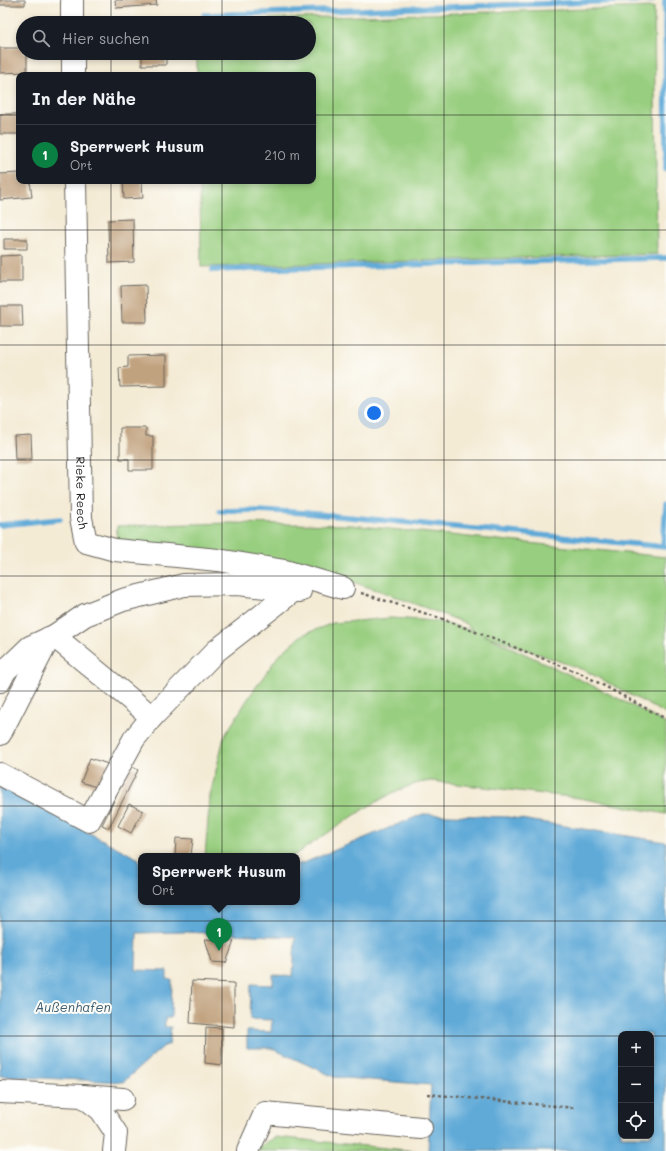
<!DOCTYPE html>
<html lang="de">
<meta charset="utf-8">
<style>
:root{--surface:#171b24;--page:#20242c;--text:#f1f3f6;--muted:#9ea1a6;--line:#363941;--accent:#0b8043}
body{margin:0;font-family:Mali,sans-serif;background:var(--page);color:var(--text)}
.controls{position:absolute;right:12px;bottom:12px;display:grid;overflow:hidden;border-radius:8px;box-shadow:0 2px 6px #0003}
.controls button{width:36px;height:36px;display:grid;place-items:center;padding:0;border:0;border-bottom:1px solid var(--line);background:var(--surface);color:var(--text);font:20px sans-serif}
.you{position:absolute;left:374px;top:413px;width:14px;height:14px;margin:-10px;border:3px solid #fff;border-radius:50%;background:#1a73e8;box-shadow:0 0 0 6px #1a73e833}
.badge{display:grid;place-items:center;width:26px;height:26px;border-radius:50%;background:var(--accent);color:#fff;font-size:13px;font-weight:700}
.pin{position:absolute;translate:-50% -33px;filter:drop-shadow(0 1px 2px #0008)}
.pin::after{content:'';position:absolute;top:21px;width:14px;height:12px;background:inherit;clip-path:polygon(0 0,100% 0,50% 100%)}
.popup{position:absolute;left:138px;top:853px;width:162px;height:52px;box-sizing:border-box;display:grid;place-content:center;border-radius:8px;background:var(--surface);filter:drop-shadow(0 1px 3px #0005);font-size:13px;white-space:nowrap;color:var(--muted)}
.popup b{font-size:15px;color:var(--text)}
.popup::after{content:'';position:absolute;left:50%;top:100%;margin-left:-8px;border:8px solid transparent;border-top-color:var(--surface)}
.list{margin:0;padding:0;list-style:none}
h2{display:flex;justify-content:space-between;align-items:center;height:52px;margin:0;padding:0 16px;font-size:17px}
h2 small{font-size:13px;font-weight:400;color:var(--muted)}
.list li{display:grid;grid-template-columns:26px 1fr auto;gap:12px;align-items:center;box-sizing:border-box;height:60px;padding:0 16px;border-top:1px solid var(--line)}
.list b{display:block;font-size:15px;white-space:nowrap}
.list p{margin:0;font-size:13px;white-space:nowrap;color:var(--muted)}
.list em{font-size:13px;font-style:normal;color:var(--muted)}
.icon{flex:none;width:22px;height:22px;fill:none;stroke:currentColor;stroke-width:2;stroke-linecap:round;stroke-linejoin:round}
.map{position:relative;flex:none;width:666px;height:1151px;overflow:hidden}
.search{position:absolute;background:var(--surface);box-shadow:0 2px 6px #0003;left:16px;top:16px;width:300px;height:44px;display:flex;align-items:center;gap:10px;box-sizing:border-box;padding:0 14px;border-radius:22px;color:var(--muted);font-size:15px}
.panel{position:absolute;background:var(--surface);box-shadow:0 2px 6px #0003;left:16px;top:72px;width:300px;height:112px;border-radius:8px}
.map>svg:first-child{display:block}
.green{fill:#98ce7f;stroke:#5a754e}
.water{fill:#60aad8;stroke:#3e637a;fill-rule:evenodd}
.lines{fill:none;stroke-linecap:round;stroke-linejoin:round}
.stream{stroke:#60aad8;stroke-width:5.5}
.building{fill:#c1a27f}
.minor-casing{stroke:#68645d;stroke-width:24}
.path{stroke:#68645d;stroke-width:2.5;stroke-dasharray:3 3;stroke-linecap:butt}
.minor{stroke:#fff;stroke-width:22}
.grid{fill:none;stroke:#1c1c1c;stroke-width:1;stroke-opacity:0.55}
.labels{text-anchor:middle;stroke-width:4;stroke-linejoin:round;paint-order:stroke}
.street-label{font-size:12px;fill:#1c1c1c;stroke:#fdfcf7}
.water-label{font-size:13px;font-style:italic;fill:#3b5c71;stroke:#fdfcf7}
</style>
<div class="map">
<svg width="666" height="1151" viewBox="0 0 666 1151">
<rect width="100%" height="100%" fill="#fdfcf7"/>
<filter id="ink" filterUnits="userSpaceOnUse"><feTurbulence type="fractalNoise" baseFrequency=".025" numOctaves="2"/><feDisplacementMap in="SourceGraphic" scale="8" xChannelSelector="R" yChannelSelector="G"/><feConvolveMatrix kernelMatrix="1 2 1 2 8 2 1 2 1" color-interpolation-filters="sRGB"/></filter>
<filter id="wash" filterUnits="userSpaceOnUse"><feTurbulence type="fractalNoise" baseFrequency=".012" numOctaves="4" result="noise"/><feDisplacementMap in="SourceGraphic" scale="16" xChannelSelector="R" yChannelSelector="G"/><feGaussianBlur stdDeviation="0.9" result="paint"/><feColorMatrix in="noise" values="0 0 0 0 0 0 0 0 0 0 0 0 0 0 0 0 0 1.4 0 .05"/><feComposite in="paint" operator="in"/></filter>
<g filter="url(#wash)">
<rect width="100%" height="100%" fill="#f4ebd5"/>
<path class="green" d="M654 7 657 254 201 267 200 181H313V75H197V53H309V23H196V21Z
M230 523 351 525 666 557V714L584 670 482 634C544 663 606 690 666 724V814L579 798 431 781 418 783 394 792 364 809 293 856H205L210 796 224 737 249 697 278 656 302 635 333 623 391 618 435 621 474 631 463 622 383 592 325 573 116 542 117 526Z
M276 1137 416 1151H257L260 1146Z"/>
<path class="water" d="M0 786 139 859 141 902H297V864H301L423 814 508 817 666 842V1151H428L431 1085 334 1077 271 1048H247V1031L271 1032 272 1020 250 1019 251 984 273 985V975L293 976 295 937 184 932 137 933 136 970 167 971V979L172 980 171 1018H165V1027H171L169 1045H165L123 1082 0 1076ZM621 1034H651V1136H621Z"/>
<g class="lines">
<path class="stream" d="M665 0 666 169
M204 15 652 0
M213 270 666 258
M220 511 258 510 306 513 666 547
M0 525 60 519
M663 547 666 504"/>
</g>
<g id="blocks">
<path class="building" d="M0 0H25V5H0Z
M115 0H156L157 5 116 8Z
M0 48H23V53H27V72L0 73Z
M111 53H141V56H111Z
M154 53H180V56H166V65H142V56H154Z
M0 114H19V134H0Z
M19 173V181H30L32 197 0 200V174Z
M123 181H142L143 198 124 199Z
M133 219 134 262 109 263 108 220Z
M4 239H27V249H4Z
M22 255V282H0V256Z
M146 285 147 322H122L121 286Z
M0 306H22L23 326H0Z
M166 355V386L120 387 119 368 128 367V356Z
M120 428H146V436H153V470H129V459H120Z
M31 435 32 459H15L14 436Z
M90 758 108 764 99 788 81 782Z
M131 766 138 770 109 828 102 825Z
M129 804 143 811 131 833 118 826Z
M176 838 193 839 191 856H175Z
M205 939 234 941 226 963 212 962Z
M192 981 234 983V1027L190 1023Z
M206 1027 222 1028V1065L205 1063Z"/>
</g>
</g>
<g filter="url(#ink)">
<use href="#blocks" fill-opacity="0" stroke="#68645d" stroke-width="1"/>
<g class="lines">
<g class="minor-casing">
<g id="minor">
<path d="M72 0V23"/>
<path d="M73 53V75"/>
<path id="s1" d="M75 181 81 518 86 542 115 550 218 560 285 571 343 588"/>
<path d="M54 636 152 717"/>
<path d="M0 681 5 671 30 647 54 636 85 615 123 600 184 585 238 584 300 591"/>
<path d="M0 734 49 638"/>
<path d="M0 774 89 821 134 739 152 717 216 651 293 591"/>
<path d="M0 1092 83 1096 101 1110 116 1133 114 1151"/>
<path d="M83 1096 123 1099"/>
<path d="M248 1151 265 1113 421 1128"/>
</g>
</g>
<path class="path" d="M361 593 443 619 582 674 666 719
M427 1094 576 1108"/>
<use href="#minor" class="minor"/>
</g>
</g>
<path class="grid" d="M111 0V23M222 0V23M333 0V1151M444 0V1151M555 0V1151M111 53V75M222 53V75M0 115H19M313 115H666M111 181V1151M222 181V1151M0 230H666M0 345H666M0 460H666M0 576H666M0 691H666M0 806H666M0 921H666M0 1036H621M651 1036H666"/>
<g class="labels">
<g class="street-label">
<text dy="4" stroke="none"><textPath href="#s1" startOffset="312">Rieke Reech</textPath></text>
</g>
<g class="water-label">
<text x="73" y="1012">Außenhafen</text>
</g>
</g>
</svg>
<div class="controls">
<button>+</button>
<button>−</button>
<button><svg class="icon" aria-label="locate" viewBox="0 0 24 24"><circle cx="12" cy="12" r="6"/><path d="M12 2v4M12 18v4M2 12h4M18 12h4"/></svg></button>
</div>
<div class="you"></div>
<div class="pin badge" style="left:219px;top:951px">1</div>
<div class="popup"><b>Sperrwerk Husum</b>Ort</div>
<div class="search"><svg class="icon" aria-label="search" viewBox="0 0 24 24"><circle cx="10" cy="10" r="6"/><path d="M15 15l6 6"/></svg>Hier suchen</div>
<section class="panel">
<h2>In der Nähe<small></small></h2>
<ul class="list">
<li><span class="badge">1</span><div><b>Sperrwerk Husum</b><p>Ort</p></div><em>210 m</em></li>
</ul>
</section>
</div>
